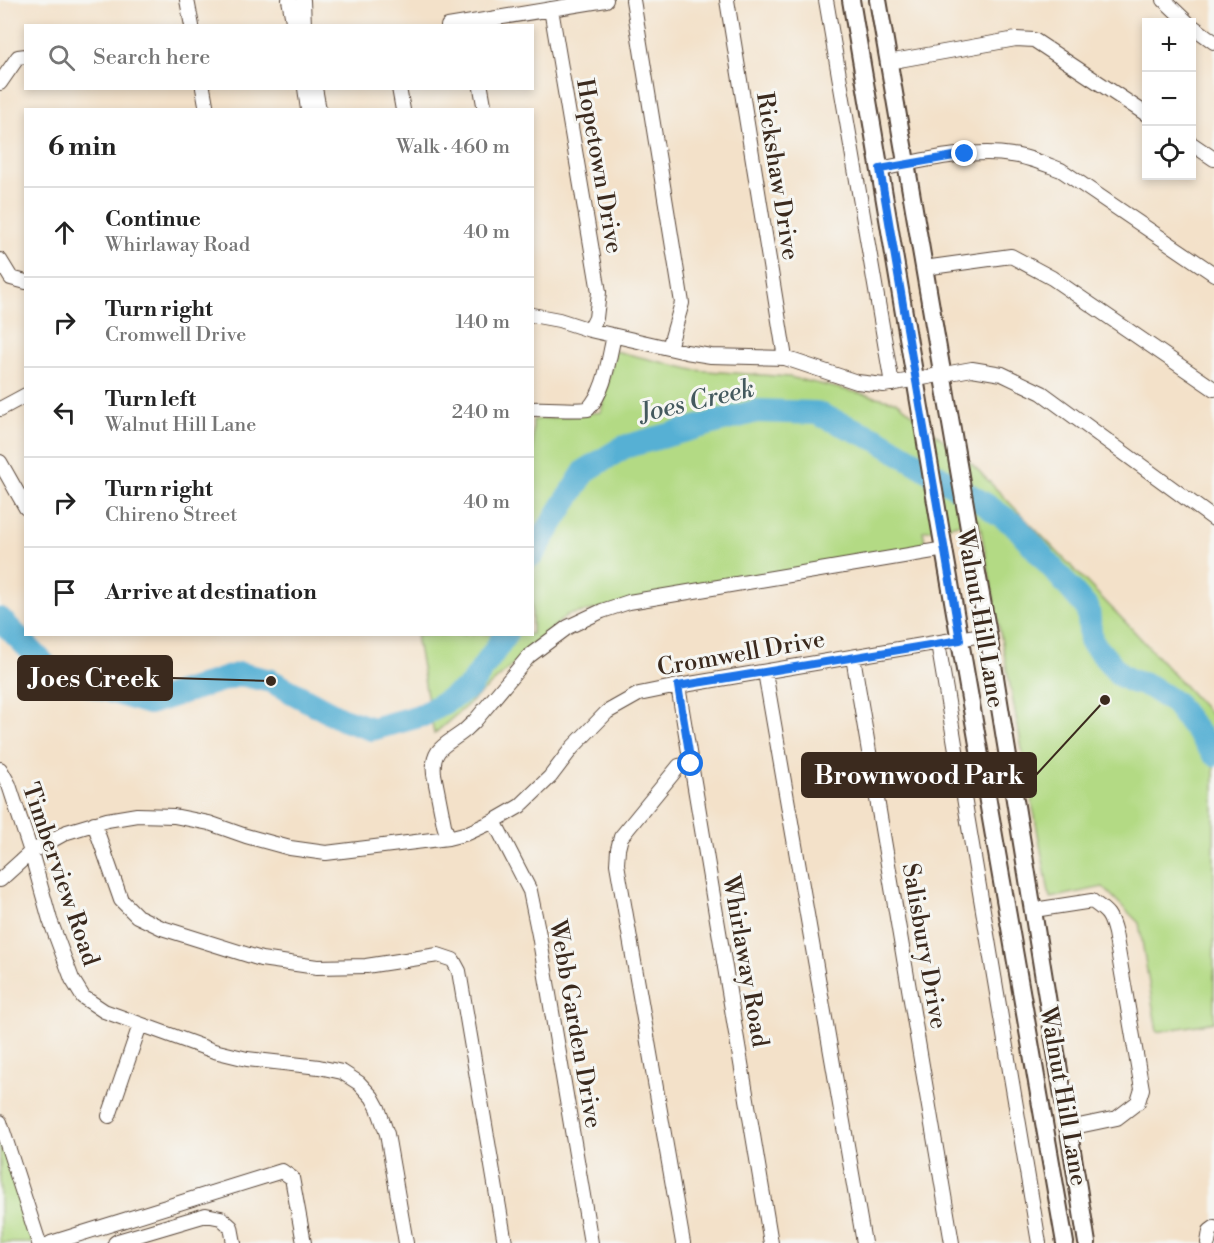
<!DOCTYPE html>
<meta charset="utf-8">
<style>
:root{--surface:#fff;--page:#f2f2f2;--text:#222;--muted:#767676;--line:#e0e0e0}
body{margin:0;font-family:"Libre Bodoni",serif;background:var(--page);color:var(--text)}
.controls{position:absolute;right:18px;top:18px;display:grid;overflow:hidden;border-radius:0px;box-shadow:0 3px 9px #0003}
.controls button{width:54px;height:54px;display:grid;place-items:center;padding:0;border:0;border-bottom:2px solid var(--line);background:var(--surface);color:var(--text);font:30px sans-serif}
.stop{position:absolute;width:18px;height:18px;margin:-14px;border:4px solid #1a73e8;border-radius:50%;background:#fff}
.stop.end{background:#1a73e8;border-color:#fff;box-shadow:0 2px 6px #0008}
.list{margin:0;padding:0;list-style:none}
h2{display:flex;justify-content:space-between;align-items:center;height:78px;margin:0;padding:0 24px;font-size:26px}
h2 small{font-size:20px;font-weight:400;color:var(--muted)}
.list li{display:grid;grid-template-columns:39px 1fr auto;gap:18px;align-items:center;box-sizing:border-box;height:90px;padding:0 24px;border-top:2px solid var(--line)}
.list b{display:block;font-size:22px;white-space:nowrap}
.list p{margin:0;font-size:20px;white-space:nowrap;color:var(--muted)}
.list em{font-size:20px;font-style:normal;color:var(--muted)}
.icon{flex:none;width:33px;height:33px;fill:none;stroke:currentColor;stroke-width:2;stroke-linecap:round;stroke-linejoin:round}
.map{position:relative;flex:none;width:1214px;height:1243px;overflow:hidden}
.search{position:absolute;background:var(--surface);box-shadow:0 3px 9px #0003;left:24px;top:24px;width:510px;height:66px;display:flex;align-items:center;gap:15px;box-sizing:border-box;padding:0 21px;border-radius:0px;color:var(--muted);font-size:22px}
.panel{position:absolute;background:var(--surface);box-shadow:0 3px 9px #0003;left:24px;top:108px;width:510px;height:528px;border-radius:0px}
.map>svg:first-child{display:block}
.green{fill:#b3da84;stroke:#778251;stroke-width:1.5}
.lines{fill:none;stroke-linecap:round;stroke-linejoin:round}
.river{stroke:#56b0d4;stroke-width:24}
.minor-casing{stroke:#574538;stroke-width:16}
.major-casing{stroke:#574538;stroke-width:20}
.minor{stroke:#fff;stroke-width:14}
.major{stroke:#fff;stroke-width:16}
.route{stroke:#1a73e8;stroke-width:8}
.labels{text-anchor:middle;stroke-width:6;stroke-linejoin:round;paint-order:stroke}
.street-label{font-size:24px;fill:#3b2a1e;stroke:#f6f6f2}
.water-label{font-size:26px;font-style:italic;fill:#44595e;stroke:#f6f6f2}
.leader{fill:none;stroke:#3b2a1e;stroke-width:2}
.callout-dot{fill:#3b2a1e;stroke:#f6f6f2;stroke-width:2}
.callout{fill:#3b2a1e;stroke:#3b2a1e;stroke-width:2}
.callout-label{font-size:26px;text-anchor:middle;font-weight:bold;fill:#fff}
</style>
<div class="map">
<svg width="1214" height="1243" viewBox="0 0 1214 1243">
<rect width="100%" height="100%" fill="#f6f6f2"/>
<filter id="ink" filterUnits="userSpaceOnUse"><feTurbulence type="fractalNoise" baseFrequency=".0167" numOctaves="2"/><feDisplacementMap in="SourceGraphic" scale="12" xChannelSelector="R" yChannelSelector="G"/><feConvolveMatrix kernelMatrix="1 2 1 2 8 2 1 2 1" color-interpolation-filters="sRGB"/></filter>
<filter id="wash" filterUnits="userSpaceOnUse"><feTurbulence type="fractalNoise" baseFrequency=".008" numOctaves="4" result="noise"/><feDisplacementMap in="SourceGraphic" scale="24" xChannelSelector="R" yChannelSelector="G"/><feGaussianBlur stdDeviation="1.35" result="paint"/><feColorMatrix in="noise" values="0 0 0 0 0 0 0 0 0 0 0 0 0 0 0 0 0 1.4 0 .05"/><feComposite in="paint" operator="in"/></filter>
<g filter="url(#wash)">
<rect width="100%" height="100%" fill="#f3e1c9"/>
<path class="green" d="M615 351 694 370 789 377 898 402 974 466 1132 629 1214 718V1022L1157 1032 1139 923 1103 887 1050 898 979 520 923 531 926 546 567 615 495 681 434 734 416 635 532 634 533 420 601 412Z
M0 1126 33 1243H0Z"/>
<g class="lines">
<path class="river" d="M532 555 585 471 624 447 757 411 816 413 878 440 986 505 1016 526 1088 609 1091 641 1120 675 1131 681 1149 686 1175 703 1214 754
M0 619 54 674 149 703 240 674 271 681 342 719 372 729 423 715 470 687 506 634"/>
</g>
</g>
<g filter="url(#ink)">
<g class="lines">
<g class="minor-casing">
<path id="minor" d="M187 0 192 26
M289 0 294 26
M303 0 304 26
M633 0 682 303 669 348
M727 0 785 358
M826 0 892 384
M1164 0 1187 22
M551 9 599 292 596 318 590 330
M448 26 606 0
M1192 26 1214 42
M888 62 1016 39 1034 40 1146 114
M0 83 18 57 26 56
M203 88 207 110
M305 88 308 110
M315 88 319 110
M399 88 403 110
M481 88 485 110
M1192 144 1214 159
M880 169C920 161 972 148 1012 155 1029 157 1045 164 1061 170L1214 274
M0 260 11 278 26 282
M924 268 1011 256 1052 278 1214 389
M532 315 559 320 590 330 686 352 711 356 785 358 857 382 884 385 972 369 1002 374 1042 393 1214 519
M0 409 26 395
M532 409C551 408 570 411 588 409 606 390 608 360 614 336
M0 462 26 508
M938 643 1039 1243
M853 657 952 1243
M765 672 864 1243
M678 686 771 1243
M0 769 9 785 31 852 50 920 72 979 83 997 104 1011 214 1051 247 1059 319 1067 342 1072 359 1083 372 1097 378 1108 387 1134 406 1243
M494 821 530 891 539 935 591 1243
M94 823 121 900 137 916 162 928 261 959 317 967 366 966 438 955 453 960 459 971 505 1243
M448 838 444 825 434 774C431 748 446 745 463 732 467 729 470 725 474 722L529 656 568 627 602 611 629 602 945 549
M0 880 31 852 67 832 107 820 137 815 174 816 209 823 246 836 290 848 326 853 448 838 468 833 494 821 520 806 550 777 572 748 607 712 639 694 678 686 988 634
M1034 910 1092 901C1107 912 1110 913 1115 933L1142 1089 1138 1102 1117 1118 1069 1128
M109 1116 140 1025
M0 1122 39 1243
M51 1243 282 1171 292 1178 304 1243
M115 1243 118 1241 206 1215 221 1218 231 1227 234 1243
M683 1243 617 864 618 849 621 837 679 766 691 764
M1208 1243 1210 1231 1214 1228"/>
</g>
<g class="major-casing">
<path id="major" d="M851 0 941 532 1065 1243
M878 0 970 534 988 634 1087 1243"/>
</g>
<use href="#minor" class="minor"/>
<use href="#major" class="major"/>
</g>
</g>
<g class="lines" filter="url(#ink)">
<path class="route" d="M691 764 678 686 960 640 880 169 965 154"/>
</g>
<g class="labels">
<g class="street-label">
<text transform="translate(600 166) rotate(80)" y="8">Hopetown Drive</text>
<text transform="translate(778 176) rotate(81)" y="8">Rickshaw Drive</text>
<text transform="translate(981 618) rotate(80)" y="8">Walnut Hill Lane</text>
<text transform="translate(741 653) rotate(-10)" y="8">Cromwell Drive</text>
<text transform="translate(61 874) rotate(71)" y="8">Timberview Road</text>
<text transform="translate(925 946) rotate(80)" y="8">Salisbury Drive</text>
<text transform="translate(746 961) rotate(80)" y="8">Whirlaway Road</text>
<text transform="translate(576 1024) rotate(80)" y="8">Webb Garden Drive</text>
<text transform="translate(1064 1096) rotate(80)" y="8">Walnut Hill Lane</text>
</g>
<g class="water-label">
<text transform="translate(697 400) rotate(-13)" y="9">Joes Creek</text>
</g>
</g>
<path class="leader" d="M271 681L172 678M1105 700L1036 775"/>
<g class="callout-dot">
<circle cx="271" cy="681" r="6"/>
<circle cx="1105" cy="700" r="6"/>
</g>
<g class="callout">
<rect x="18" y="656" width="154" height="44" rx="6"/>
<rect x="802" y="753" width="234" height="44" rx="6"/>
</g>
<g class="callout-label">
<text x="95" y="687">Joes Creek</text>
<text x="919" y="784">Brownwood Park</text>
</g>
</svg>
<div class="controls">
<button>+</button>
<button>−</button>
<button><svg class="icon" aria-label="locate" viewBox="0 0 24 24"><circle cx="12" cy="12" r="6"/><path d="M12 2v4M12 18v4M2 12h4M18 12h4"/></svg></button>
</div>
<div class="stop" style="left:691px;top:764px"></div>
<div class="stop end" style="left:965px;top:154px"></div>
<div class="search"><svg class="icon" aria-label="search" viewBox="0 0 24 24"><circle cx="10" cy="10" r="6"/><path d="M15 15l6 6"/></svg>Search here</div>
<section class="panel">
<h2>6 min<small>Walk · 460 m</small></h2>
<ul class="list">
<li><svg class="icon" aria-label="ahead" viewBox="0 0 24 24"><path d="M12 20V5M6 11l6-6 6 6"/></svg><div><b>Continue</b><p>Whirlaway Road</p></div><em>40 m</em></li>
<li><svg class="icon" aria-label="right" viewBox="0 0 24 24"><path d="M7 20v-9h11M14 6l5 5-5 5"/></svg><div><b>Turn right</b><p>Cromwell Drive</p></div><em>140 m</em></li>
<li><svg class="icon" aria-label="left" viewBox="0 0 24 24"><path d="M17 20v-9H6M10 6l-5 5 5 5"/></svg><div><b>Turn left</b><p>Walnut Hill Lane</p></div><em>240 m</em></li>
<li><svg class="icon" aria-label="right" viewBox="0 0 24 24"><path d="M7 20v-9h11M14 6l5 5-5 5"/></svg><div><b>Turn right</b><p>Chireno Street</p></div><em>40 m</em></li>
<li><svg class="icon" aria-label="arrive" viewBox="0 0 24 24"><path d="M6 21V4h12l-3 4 3 4H6"/></svg><div><b>Arrive at destination</b></div></li>
</ul>
</section>
</div>
